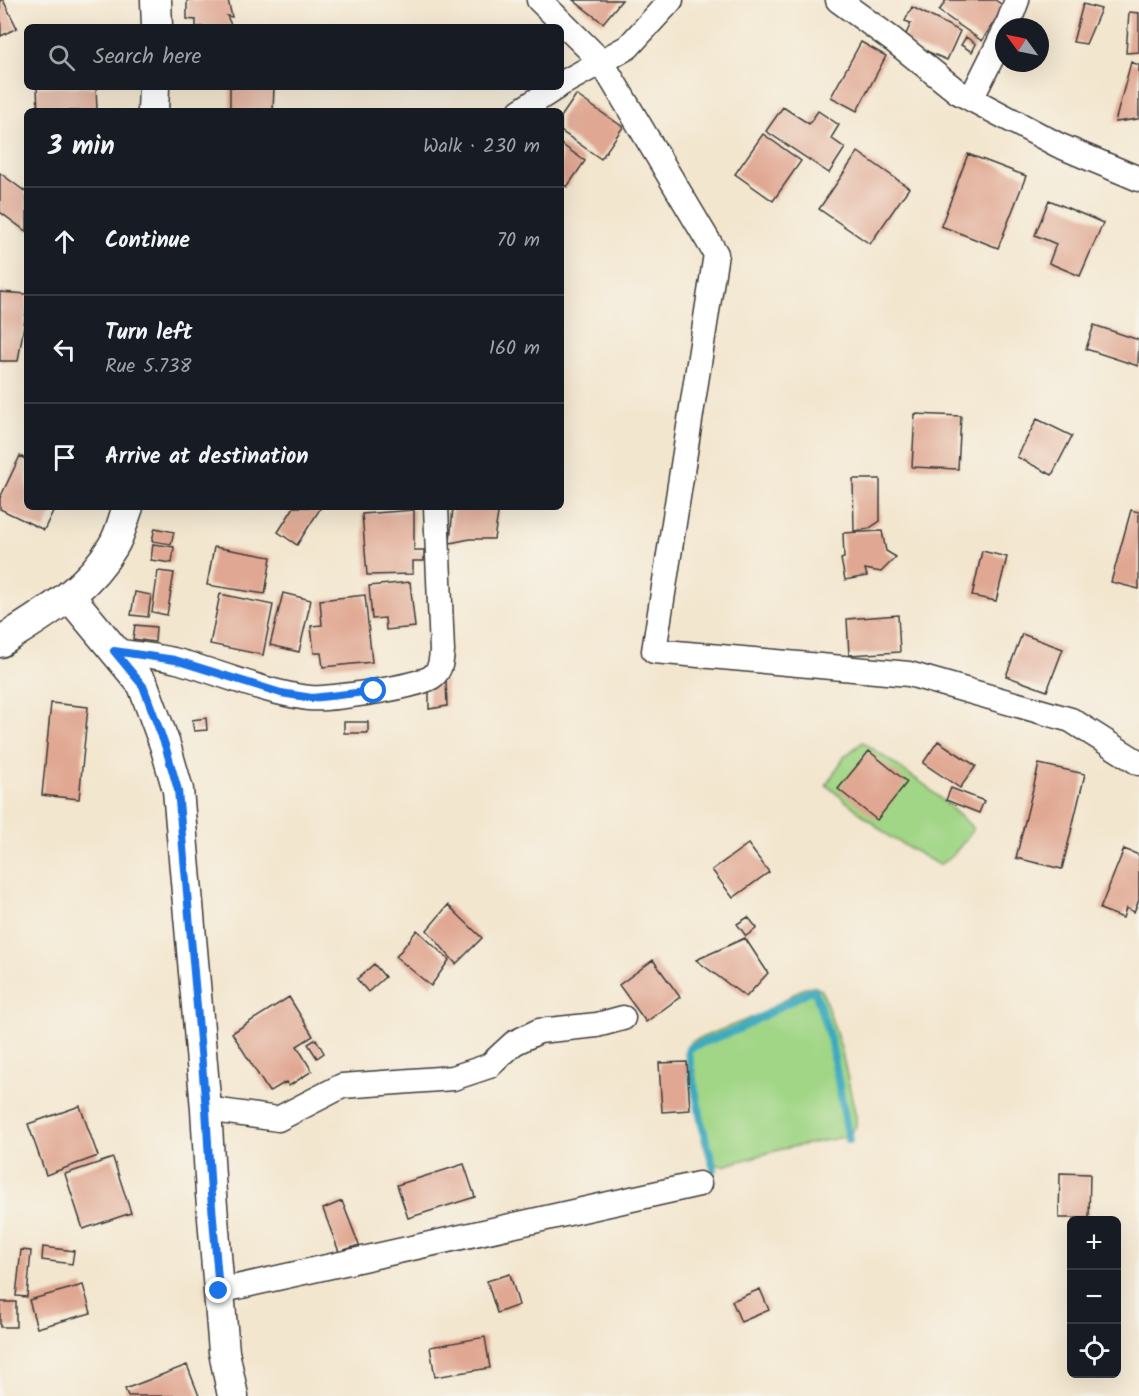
<!DOCTYPE html>
<meta charset="utf-8">
<style>
:root{--surface:#171b24;--page:#20242c;--text:#f1f3f6;--muted:#9ea1a6;--line:#363941}
body{margin:0;font-family:Kalam,sans-serif;background:var(--page);color:var(--text)}
.controls{position:absolute;right:18px;bottom:18px;display:grid;overflow:hidden;border-radius:9px;box-shadow:0 6px 24px #0002}
.controls button{width:54px;height:54px;display:grid;place-items:center;padding:0;border:0;border-bottom:2px solid var(--line);background:var(--surface);color:var(--text);font:30px sans-serif}
.compass{position:absolute;left:995px;top:18px;width:54px;height:54px;border-radius:50%;background:var(--surface);box-shadow:0 6px 24px #0002;rotate:303deg}
.stop{position:absolute;width:18px;height:18px;margin:-14px;border:4px solid #1a73e8;border-radius:50%;background:#fff}
.stop.end{background:#1a73e8;border-color:#fff;box-shadow:0 2px 6px #0008}
.list{margin:0;padding:0;list-style:none}
h2{display:flex;justify-content:space-between;align-items:center;height:78px;margin:0;padding:0 24px;font-size:26px}
h2 small{font-size:20px;font-weight:400;color:var(--muted)}
.list li{display:grid;grid-template-columns:39px 1fr auto;gap:18px;align-items:center;box-sizing:border-box;height:108px;padding:0 24px;border-top:2px solid var(--line)}
.list b{display:block;font-size:22px;white-space:nowrap}
.list p{margin:0;font-size:20px;white-space:nowrap;color:var(--muted)}
.list em{font-size:20px;font-style:normal;color:var(--muted)}
.icon{flex:none;width:33px;height:33px;fill:none;stroke:currentColor;stroke-width:2;stroke-linecap:round;stroke-linejoin:round}
.map{position:relative;flex:none;width:1139px;height:1396px;overflow:hidden}
.search{position:absolute;background:var(--surface);box-shadow:0 6px 24px #0002;left:24px;top:24px;width:540px;height:66px;display:flex;align-items:center;gap:15px;box-sizing:border-box;padding:0 21px;border-radius:9px;color:var(--muted);font-size:22px}
.panel{position:absolute;background:var(--surface);box-shadow:0 6px 24px #0002;left:24px;top:108px;width:540px;height:402px;border-radius:9px}
.map>svg:first-child{display:block}
.green{fill:#a1d686;stroke:#5e7951;stroke-width:1.5}
.lines{fill:none;stroke-linecap:round;stroke-linejoin:round}
.stream{stroke:#3eaabd;stroke-width:8}
.building{fill:#e0a792}
.minor-casing{stroke:#3c3a37;stroke-width:27}
.tertiary-casing{stroke:#3c3a37;stroke-width:33}
.minor{stroke:#fff;stroke-width:24}
.tertiary{stroke:#fff;stroke-width:30}
.route{stroke:#1a73e8;stroke-width:8}
</style>
<div class="map">
<svg width="1139" height="1396" viewBox="0 0 1139 1396">
<rect width="100%" height="100%" fill="#f7f3e8"/>
<filter id="ink" filterUnits="userSpaceOnUse"><feTurbulence type="fractalNoise" baseFrequency=".0167" numOctaves="2"/><feDisplacementMap in="SourceGraphic" scale="12" xChannelSelector="R" yChannelSelector="G"/><feConvolveMatrix kernelMatrix="1 2 1 2 8 2 1 2 1" color-interpolation-filters="sRGB"/></filter>
<filter id="wash" filterUnits="userSpaceOnUse"><feTurbulence type="fractalNoise" baseFrequency=".008" numOctaves="4" result="noise"/><feDisplacementMap in="SourceGraphic" scale="24" xChannelSelector="R" yChannelSelector="G"/><feGaussianBlur stdDeviation="1.35" result="paint"/><feColorMatrix in="noise" values="0 0 0 0 0 0 0 0 0 0 0 0 0 0 0 0 0 1.4 0 .05"/><feComposite in="paint" operator="in"/></filter>
<g filter="url(#wash)">
<rect width="100%" height="100%" fill="#f3e6cf"/>
<path class="green" d="M863 742 925 785 970 825 973 830 954 854 939 865 890 837 826 785 845 756Z
M813 986 822 990 841 1048 856 1117V1126L849 1136 782 1149 723 1166 711 1163 703 1143 689 1047 690 1042 761 1014 805 987Z"/>
<g class="lines">
<path class="stream" d="M714 1169 702 1125 688 1053 689 1048 737 1030 811 990 815 991 831 1042 849 1140"/>
</g>
<g id="blocks">
<path class="building" d="M0 0H3L17 28 1 36Z
M187 0H228L232 17 227 16 232 27H196V20L187 19Z
M573 0H622L603 23Z
M946 0H995L1004 6 982 41 939 11Z
M1083 4 1101 9 1086 44 1073 42Z
M912 7 960 31 947 60 903 41 911 23 905 21Z
M1129 12 1139 13V52L1126 53Z
M966 37 976 44 972 52 961 45Z
M861 42 886 56 857 111 831 97Z
M1131 62 1139 65V117L1138 119 1115 122Z
M37 87H96L97 111H38Z
M230 87H274L273 111H230Z
M576 95 623 127 601 159 561 131V117Z
M783 107 809 124 818 111 839 125 831 138 845 148 829 173 766 131Z
M763 134 801 161 773 201 735 174Z
M561 144 585 161 567 187 561 183Z
M858 152 909 188 870 244 819 209Z
M968 154 1026 176 998 248 941 226Z
M0 173 27 193V232L0 212Z
M1049 200 1103 223 1080 276 1049 263 1056 244 1035 235Z
M0 292 27 294V307L18 361H0Z
M1094 325 1139 340 1138 366 1086 349Z
M915 414 961 416 958 469 912 467Z
M1037 419 1072 436 1052 475 1017 457Z
M20 456 27 460V507H55L44 530 0 509V498Z
M853 479H880V521L868 529 854 531Z
M294 507H317L320 509 297 545 278 532Z
M453 507H499L494 539H470L450 543Z
M414 510V550H424V561H413V574L367 575 362 514Z
M1131 510 1139 512V589L1111 582Z
M155 528 174 532 171 544 152 541Z
M882 531 886 551 896 557 881 572 865 569 867 576 845 580 841 559 844 558 843 533Z
M153 544 174 547 172 563 151 560Z
M214 547 271 557 265 594 207 585Z
M982 551 1007 557 996 601 972 596Z
M158 571 174 573 167 615 152 612Z
M410 582 415 627 386 630 385 618 372 619 369 586Z
M135 592 151 595 148 617 131 615Z
M283 593 311 600 299 652 270 645Z
M220 594 273 605 263 655 210 644Z
M365 595 372 662 323 667 321 653H314L311 626 322 625 320 600Z
M898 615 900 652 849 655 847 619Z
M135 625 156 627 155 642 133 639Z
M1022 634 1063 649 1047 691 1006 676Z
M446 680 447 706 429 709V689Z
M51 703 88 707 79 799 42 795Z
M206 718 207 730 194 731 192 720Z
M344 722H368V733H344Z
M938 741 976 766 960 788 923 763Z
M869 751 907 782 877 820 838 789Z
M1039 764 1085 774 1062 869 1016 858Z
M951 788 984 801 979 813 946 800Z
M748 844 769 872 733 898 712 870Z
M1124 849 1139 855V900L1134 912 1126 908 1123 918 1100 909Z
M448 905 482 938 456 964 427 930Z
M748 917 757 928 746 936 737 924Z
M417 930 449 960 431 986 396 957Z
M745 938 768 973 746 997 696 960Z
M653 960 680 997 646 1022 619 985Z
M374 964 385 977 368 992 357 979Z
M289 997 313 1036 297 1046 312 1071 289 1086 286 1082 269 1092 232 1033Z
M316 1039 324 1053 317 1058 308 1044Z
M687 1062 690 1110 662 1112 659 1063Z
M80 1106 98 1156 46 1175 28 1124Z
M113 1158 131 1213 83 1229 65 1174Z
M464 1164 475 1197 408 1218 397 1185Z
M1060 1173 1090 1174 1089 1218H1059Z
M342 1201 359 1245 339 1252 323 1209Z
M43 1247 74 1251 72 1264 42 1260Z
M21 1250 31 1251 27 1297 16 1296Z
M510 1274 519 1305 497 1313 487 1281Z
M83 1285 91 1313 37 1328 29 1300Z
M760 1289 769 1310 741 1322 732 1301Z
M0 1302H16V1327H0Z
M485 1337 490 1368 435 1377 430 1347Z
M187 1365 199 1396H128L125 1389Z"/>
</g>
</g>
<g filter="url(#ink)">
<use href="#blocks" fill-opacity="0" stroke="#3c3a37" stroke-width="1.5"/>
<g class="lines">
<g class="minor-casing">
<path id="minor" d="M539 0 601 61 716 254 654 651 909 674 1071 720 1139 763
M838 0 893 40 958 92 1058 145 1139 179
M1007 27 1017 0
M561 84 628 47 671 0
M971 99 1004 33
M520 111 557 87
M114 651C135 654 157 656 177 661 221 673 263 692 309 698 327 700 421 687 433 676 441 669 441 661 442 651L436 507
M206 1109 278 1119 342 1086 453 1078 489 1066 514 1043 539 1031 597 1025 623 1018
M219 1291 699 1184"/>
</g>
<g class="tertiary-casing">
<path id="tertiary" d="M156 0 157 27
M153 111 154 87
M70 597 143 685 165 745 178 790 206 1109 211 1194 224 1352 233 1396
M0 642C42 615 87 591 113 546 120 535 123 520 128 507"/>
</g>
<use href="#minor" class="minor"/>
<use href="#tertiary" class="tertiary"/>
</g>
</g>
<g class="lines" filter="url(#ink)">
<path class="route" d="M219 1291 211 1194 206 1109 178 790 165 745 143 686 114 651 175 660 281 693 312 698 374 691"/>
</g>
</svg>
<div class="controls">
<button>+</button>
<button>−</button>
<button><svg class="icon" aria-label="locate" viewBox="0 0 24 24"><circle cx="12" cy="12" r="6"/><path d="M12 2v4M12 18v4M2 12h4M18 12h4"/></svg></button>
</div>
<svg class="compass" viewBox="-18 -18 36 36"><path d="M0-13l5 13h-10z" fill="#e53935"/><path d="M0 13l5-13h-10z" fill="#9ea1a6"/></svg>
<div class="stop" style="left:374px;top:691px"></div>
<div class="stop end" style="left:219px;top:1291px"></div>
<div class="search"><svg class="icon" aria-label="search" viewBox="0 0 24 24"><circle cx="10" cy="10" r="6"/><path d="M15 15l6 6"/></svg>Search here</div>
<section class="panel">
<h2>3 min<small>Walk · 230 m</small></h2>
<ul class="list">
<li><svg class="icon" aria-label="ahead" viewBox="0 0 24 24"><path d="M12 20V5M6 11l6-6 6 6"/></svg><div><b>Continue</b></div><em>70 m</em></li>
<li><svg class="icon" aria-label="left" viewBox="0 0 24 24"><path d="M17 20v-9H6M10 6l-5 5 5 5"/></svg><div><b>Turn left</b><p>Rue 5.738</p></div><em>160 m</em></li>
<li><svg class="icon" aria-label="arrive" viewBox="0 0 24 24"><path d="M6 21V4h12l-3 4 3 4H6"/></svg><div><b>Arrive at destination</b></div></li>
</ul>
</section>
</div>
